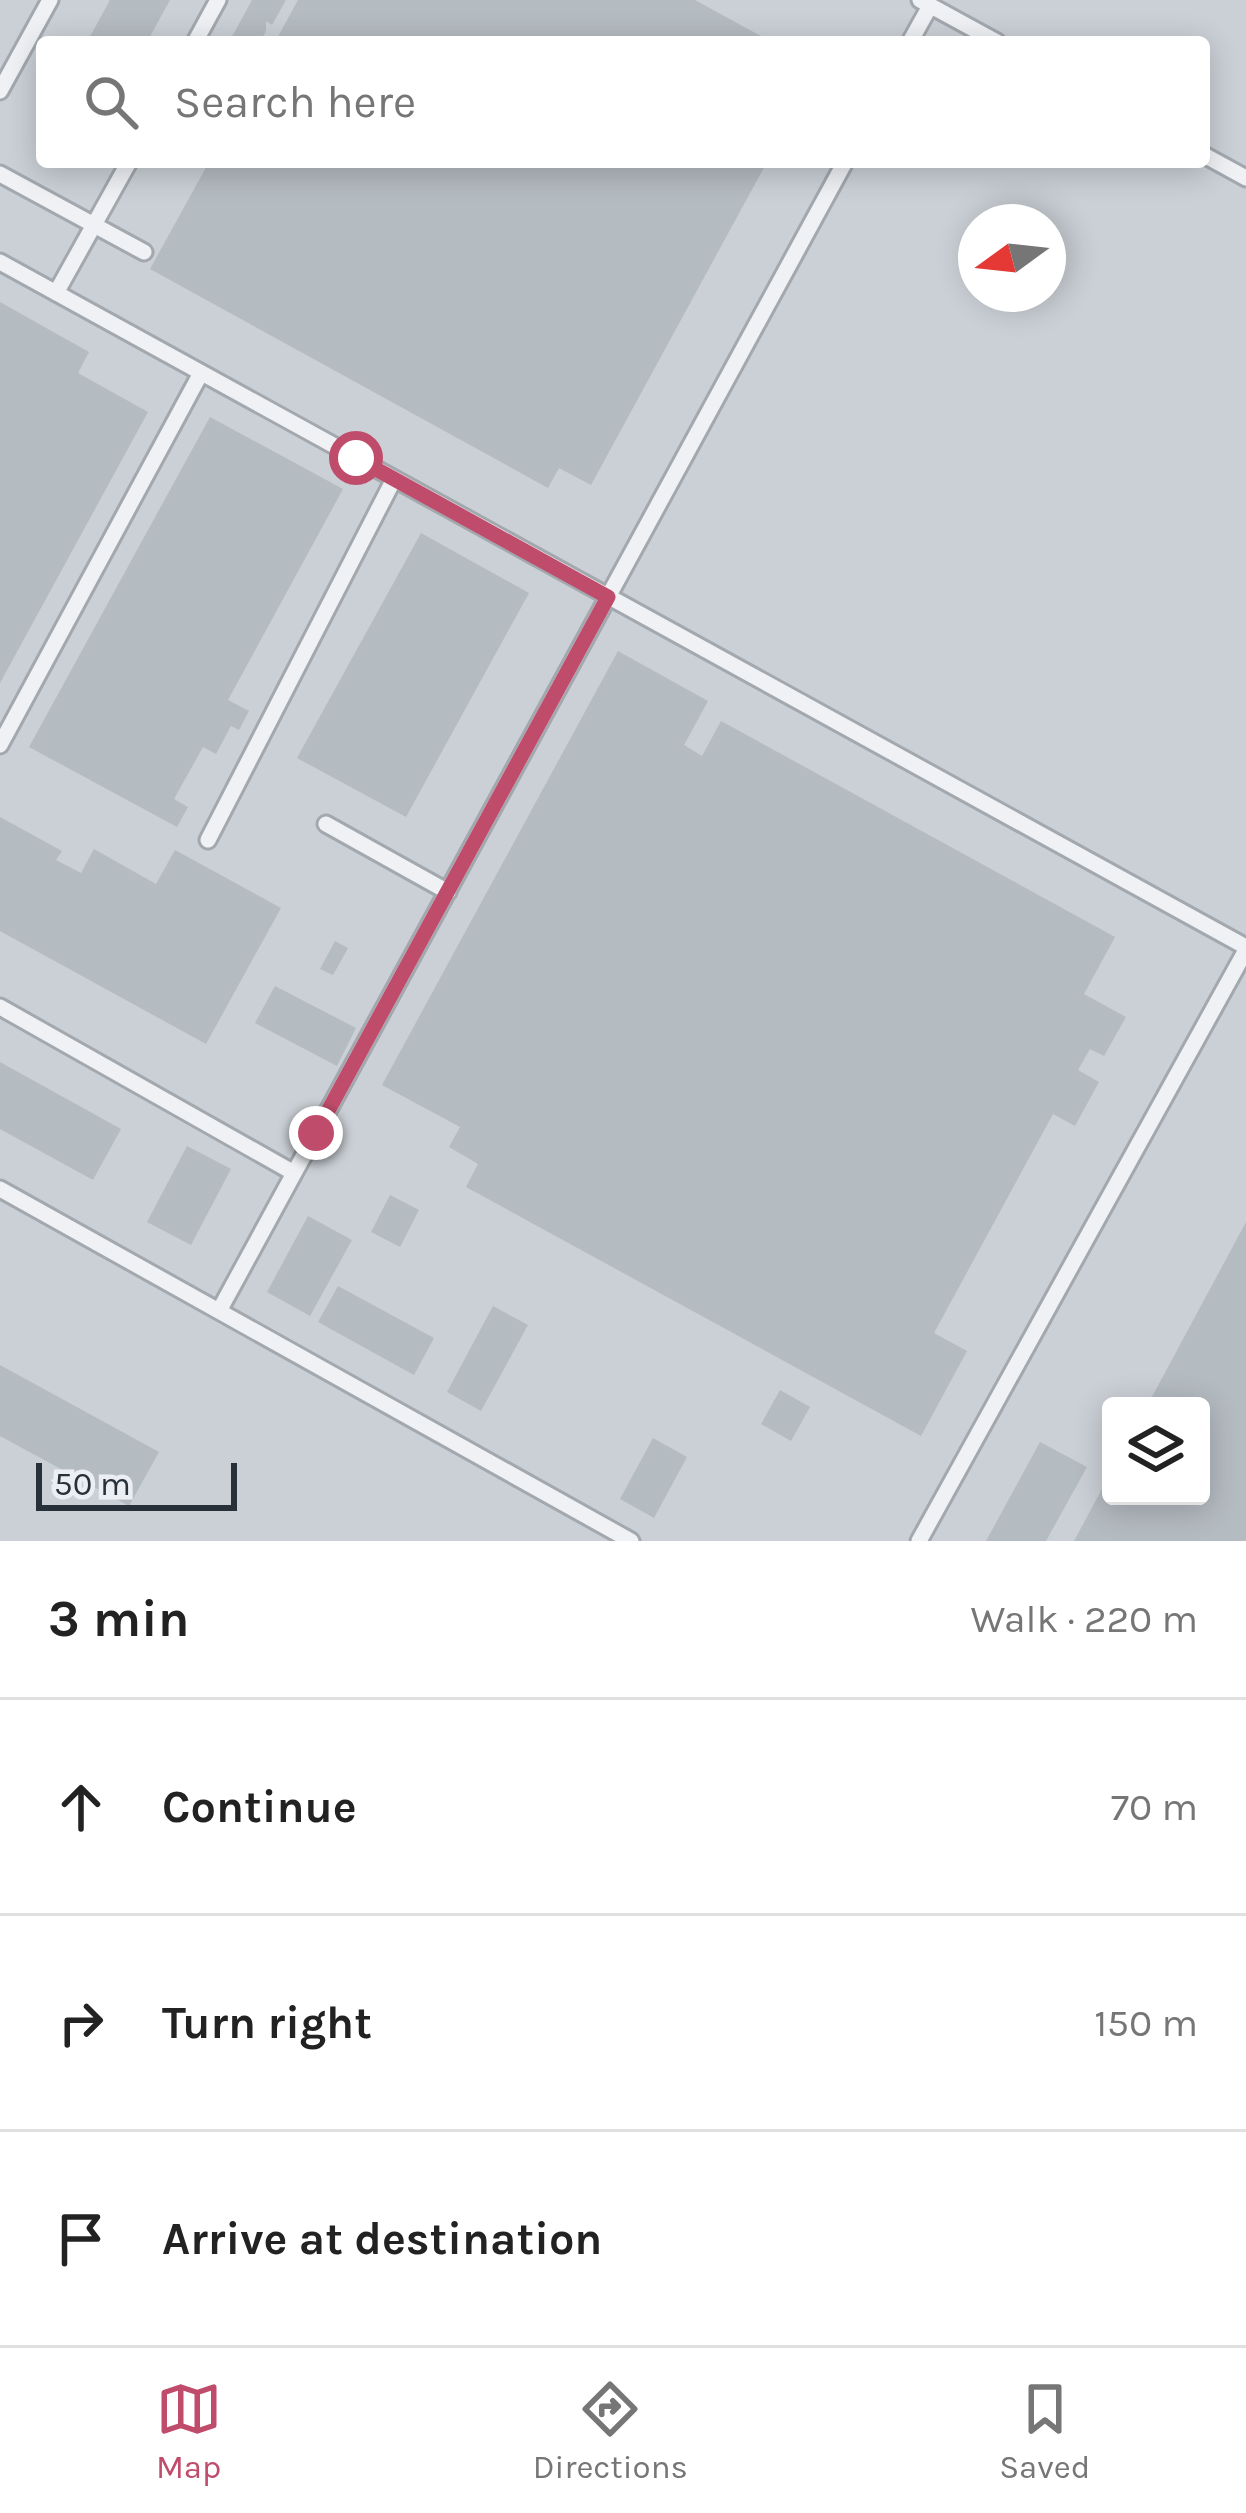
<!DOCTYPE html>
<meta charset="utf-8">
<style>
:root{--surface:#fff;--page:#f2f2f2;--text:#222;--muted:#767676;--line:#e0e0e0;--accent:#c04c6b}
body{margin:0;font-family:Karla,sans-serif;background:var(--page);color:var(--text)}
.controls{position:absolute;right:36px;bottom:36px;display:grid;overflow:hidden;border-radius:12px;box-shadow:0 6px 30px #0003}
.controls button{width:108px;height:108px;display:grid;place-items:center;padding:0;border:0;border-bottom:3px solid var(--line);background:var(--surface);color:var(--text);font:60px sans-serif}
.compass{position:absolute;left:958px;top:204px;width:108px;height:108px;border-radius:50%;background:var(--surface);box-shadow:0 6px 30px #0003;rotate:255deg}
.scale{position:absolute;left:36px;bottom:30px;width:201px;box-sizing:border-box;padding-left:12px;border:6px solid #28303a;border-top:0;font-size:33px;line-height:42px;white-space:nowrap;color:#28303a;-webkit-text-stroke:9px #ebeff3;paint-order:stroke}
.stop{position:absolute;width:36px;height:36px;margin:-27px;border:9px solid #c04c6b;border-radius:50%;background:#fff}
.stop.end{background:#c04c6b;border-color:#fff;box-shadow:0 3px 12px #0008}
.list{margin:0;padding:0;list-style:none}
h2{display:flex;justify-content:space-between;align-items:center;height:156px;margin:0;padding:0 48px;font-size:51px}
h2 small{font-size:39px;font-weight:400;color:var(--muted)}
.list li{display:grid;grid-template-columns:78px 1fr auto;gap:36px;align-items:center;box-sizing:border-box;height:216px;padding:0 48px;border-top:3px solid var(--line)}
.list b{display:block;font-size:45px;white-space:nowrap}
.list em{font-size:39px;font-style:normal;color:var(--muted)}
.icon{flex:none;width:66px;height:66px;fill:none;stroke:currentColor;stroke-width:2;stroke-linecap:round;stroke-linejoin:round}
.map{position:relative;flex:none;width:1246px;height:1541px;overflow:hidden}
.search{position:absolute;background:var(--surface);box-shadow:0 6px 30px #0003;left:36px;right:36px;top:36px;height:132px;display:flex;align-items:center;gap:30px;box-sizing:border-box;padding:0 42px;border-radius:12px;color:var(--muted);font-size:45px}
.sheet{height:804px;background:var(--surface)}
nav{display:flex;justify-content:space-around;align-items:center;box-sizing:border-box;height:168px;border-top:3px solid var(--line);background:var(--surface);font-size:33px;color:var(--muted)}
nav a{display:grid;justify-items:center;gap:6px}
nav .on{color:var(--accent)}
.map>svg:first-child{display:block}
.built{fill:#cbd0d6;fill-rule:evenodd}
.building{fill:#b4bbc1}
.lines{fill:none;stroke-linecap:round;stroke-linejoin:round}
.service-casing{stroke:#a2a8ae;stroke-width:21}
.service{stroke:#eff1f4;stroke-width:15}
.route{stroke:#c04c6b;stroke-width:15}
</style>
<div class="map">
<svg width="1246" height="1541" viewBox="0 0 1246 1541">
<rect width="100%" height="100%" fill="#dce1e5"/>
<path class="built" d="M0 0H1246V1541H0ZM42 42H1204V162H42ZM976 222H1048V294H976ZM1111 1406H1201V1496H1111Z"/>
<path class="building" d="M110 0H170L147 42H87Z
M252 0H286L272 25 266 21V31L260 42H229Z
M298 0H695L772 42H275Z
M209 162H767L591 485 559 468 548 488 150 269Z
M0 302 89 352 78 373 148 412 0 683Z
M210 417 343 489 228 700 249 711 239 730 231 726 216 754 203 747 174 799 188 807 177 827 29 747Z
M421 533 529 593 406 817 297 758Z
M618 651 708 701 684 745 702 756 721 721 1115 937 1084 994 1126 1017 1104 1056 1090 1049 1078 1070 1099 1082 1075 1126 1053 1114 934 1333 967 1351 921 1436 466 1187 478 1164 449 1147 460 1127 382 1085Z
M0 817 62 851 56 860 81 873 94 849 156 884 175 850 281 908 206 1044 0 931Z
M335 941 348 948 333 975 320 969Z
M275 986 356 1028 337 1066 255 1023Z
M0 1062 121 1129 93 1180 0 1129Z
M187 1146 231 1169 191 1245 147 1222Z
M390 1195 419 1210 400 1247 371 1232Z
M308 1216 352 1240 310 1316 267 1292Z
M1246 1222V1541H1074L1111 1472V1496H1201V1406H1147Z
M338 1286 434 1338 414 1375 318 1322Z
M493 1306 528 1325 481 1411 447 1392Z
M0 1365 159 1452 129 1506 0 1436Z
M780 1390 810 1407 791 1441 761 1424Z
M653 1438 687 1457 654 1518 620 1499Z
M1040 1442 1087 1467 1046 1541H986Z"/>
<g class="lines">
<g class="service-casing">
<path id="service" d="M920 0 997 42
M195 42 218 0
M910 42 930 6
M0 91 50 0
M1204 155 1246 178
M0 174 144 252
M0 262 1246 947
M56 293 129 162
M0 745 201 373
M326 824 448 892
M208 840 394 479
M0 1007 294 1173
M0 1189 631 1541
M219 1311 845 162
M919 1541 1246 950"/>
</g>
<use href="#service" class="service"/>
</g>
<g class="lines">
<path class="route" d="M316 1133 608 597 356 458"/>
</g>
</svg>
<div class="controls">
<button><svg class="icon" aria-label="layers" viewBox="0 0 24 24"><path d="M12 4l9 5-9 5-9-5zM3 14l9 5 9-5"/></svg></button>
</div>
<svg class="compass" viewBox="-18 -18 36 36"><path d="M0-13l5 13h-10z" fill="#e53935"/><path d="M0 13l5-13h-10z" fill="#767676"/></svg>
<div class="scale">50 m</div>
<div class="stop" style="left:356px;top:458px"></div>
<div class="stop end" style="left:316px;top:1133px"></div>
<div class="search"><svg class="icon" aria-label="search" viewBox="0 0 24 24"><circle cx="10" cy="10" r="6"/><path d="M15 15l6 6"/></svg>Search here</div>
</div>
<section class="sheet">
<h2>3 min<small>Walk · 220 m</small></h2>
<ul class="list">
<li><svg class="icon" aria-label="ahead" viewBox="0 0 24 24"><path d="M12 20V5M6 11l6-6 6 6"/></svg><div><b>Continue</b></div><em>70 m</em></li>
<li><svg class="icon" aria-label="right" viewBox="0 0 24 24"><path d="M7 20v-9h11M14 6l5 5-5 5"/></svg><div><b>Turn right</b></div><em>150 m</em></li>
<li><svg class="icon" aria-label="arrive" viewBox="0 0 24 24"><path d="M6 21V4h12l-3 4 3 4H6"/></svg><div><b>Arrive at destination</b></div></li>
</ul>
</section>
<nav>
<a class="on"><svg class="icon" aria-label="map" viewBox="0 0 24 24"><path d="M3 6l6-2 6 2 6-2v14l-6 2-6-2-6 2zM9 4v14M15 6v14"/></svg>Map</a>
<a><svg class="icon" aria-label="directions" viewBox="0 0 24 24"><path d="M12 3l9 9-9 9-9-9zM9 14v-3h6M13 9l2 2-2 2"/></svg>Directions</a>
<a><svg class="icon" aria-label="saved" viewBox="0 0 24 24"><path d="M7 4h10v16l-5-4-5 4z"/></svg>Saved</a>
</nav>
